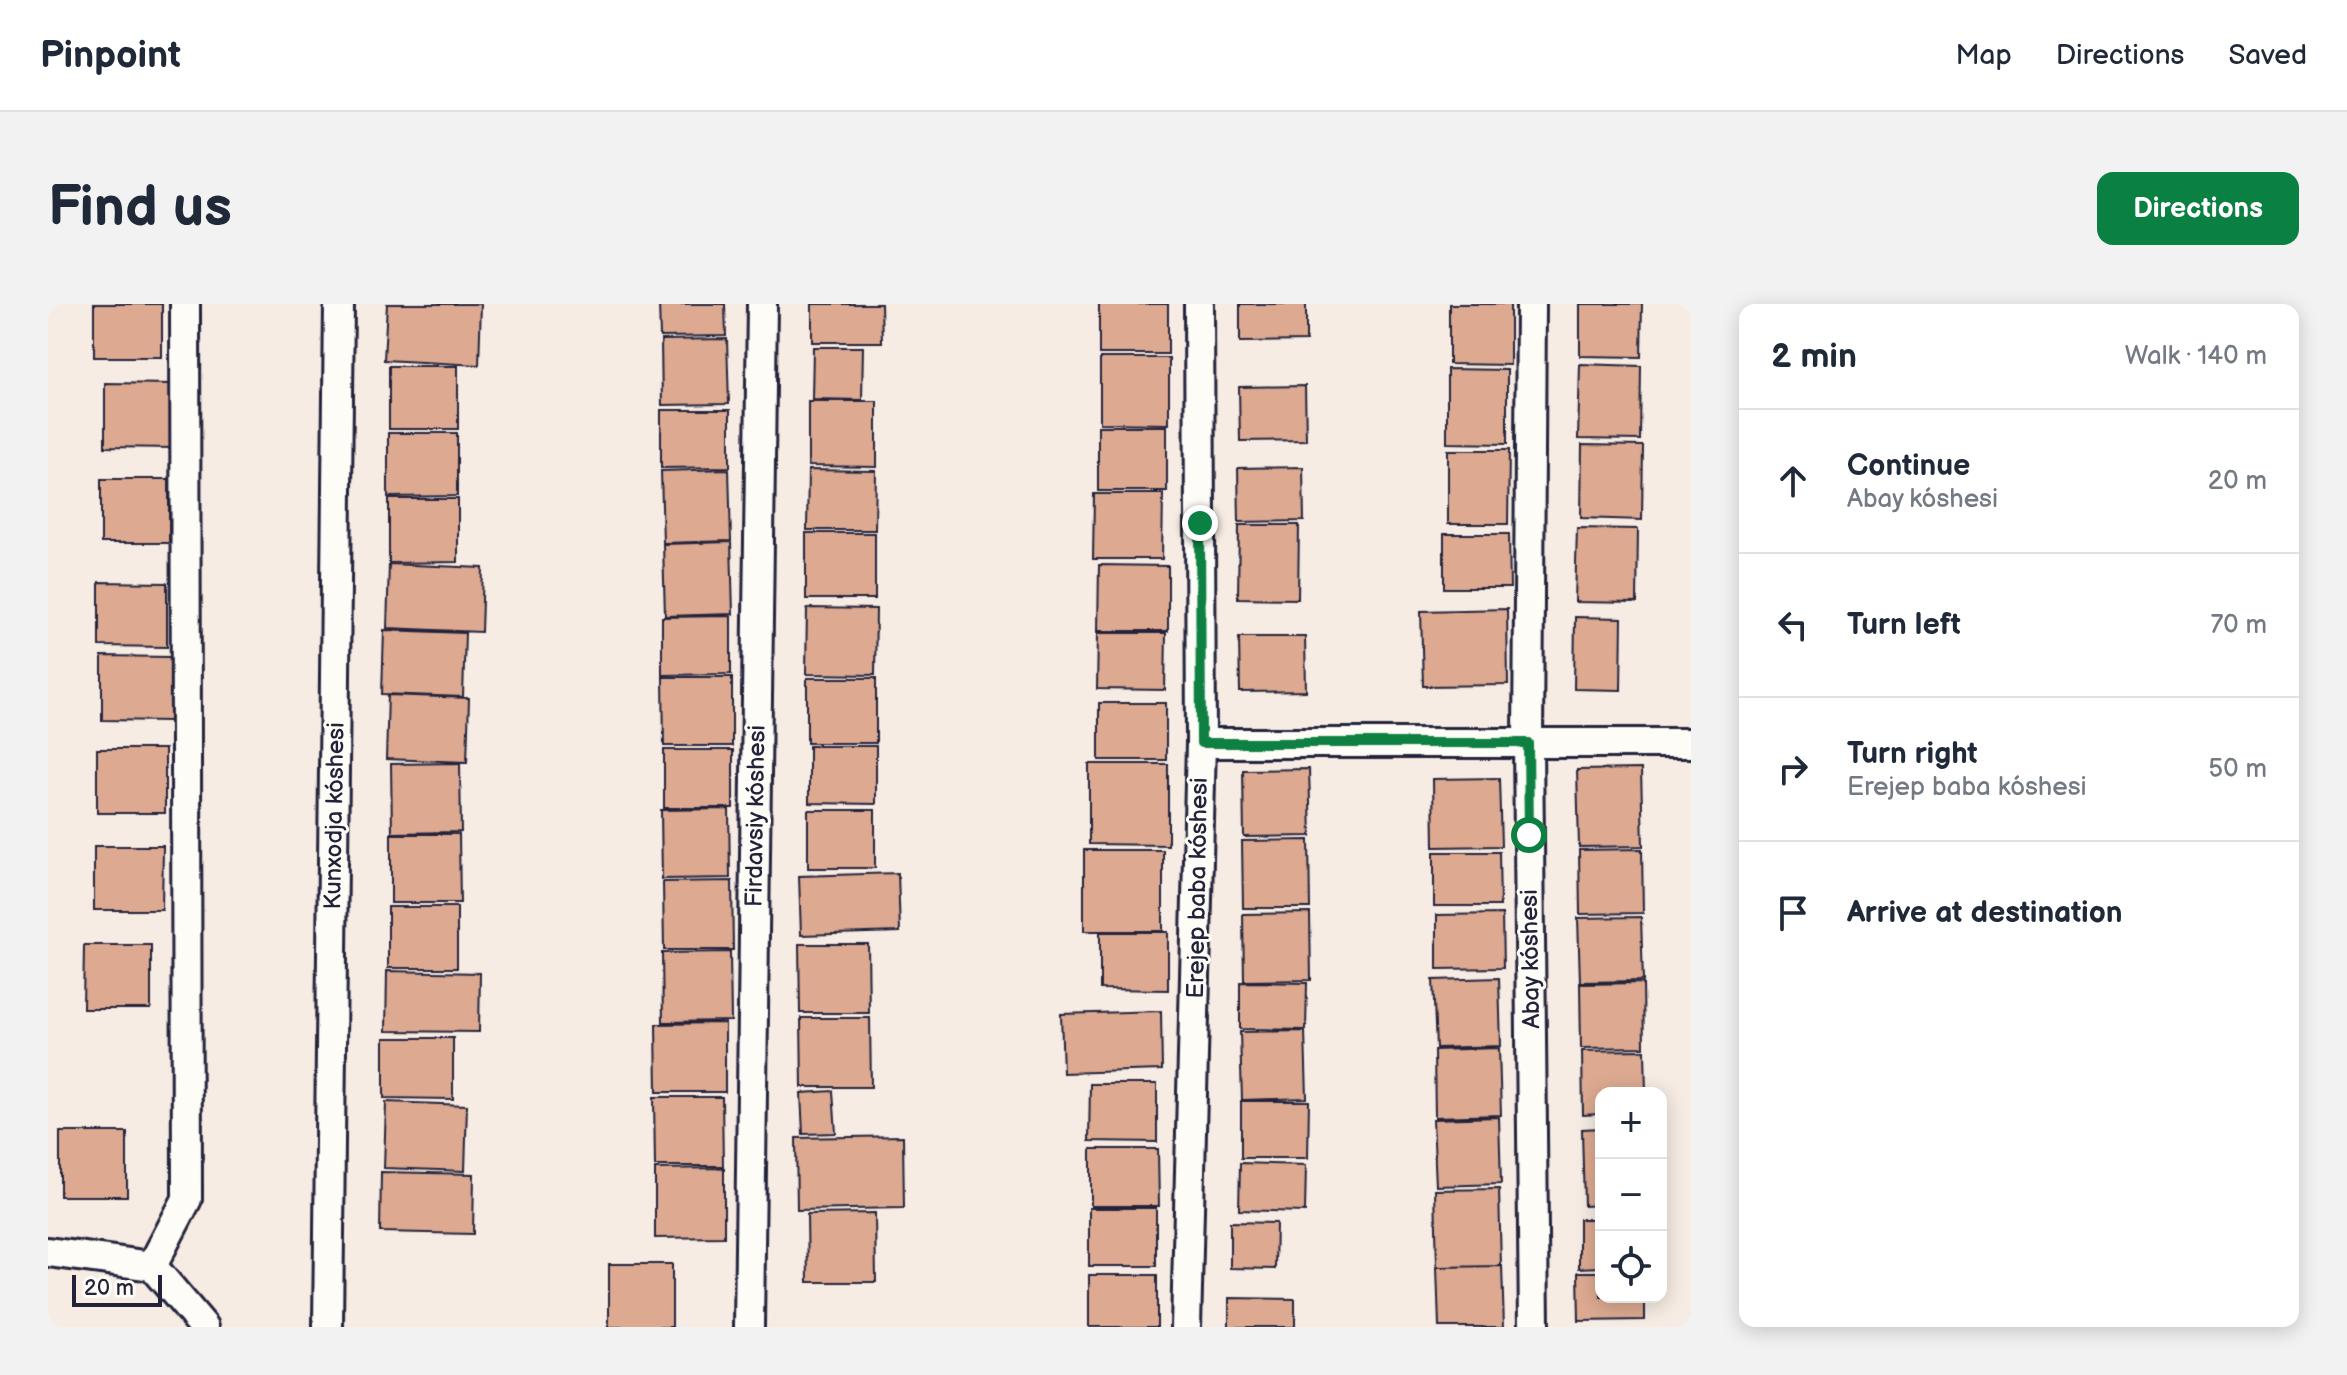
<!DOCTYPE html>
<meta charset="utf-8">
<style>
:root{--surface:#fff;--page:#f2f2f3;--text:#1f2937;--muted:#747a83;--line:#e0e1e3;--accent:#0b8043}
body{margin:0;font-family:"Balsamiq Sans",sans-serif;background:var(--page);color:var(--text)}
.controls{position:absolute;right:24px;bottom:24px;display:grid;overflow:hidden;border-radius:16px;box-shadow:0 4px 20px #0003}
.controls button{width:72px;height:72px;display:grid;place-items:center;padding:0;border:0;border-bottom:2px solid var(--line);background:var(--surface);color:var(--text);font:40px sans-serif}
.scale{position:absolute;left:24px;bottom:20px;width:90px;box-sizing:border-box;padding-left:8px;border:4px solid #22223b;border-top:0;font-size:22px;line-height:28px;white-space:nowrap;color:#22223b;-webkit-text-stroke:6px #fdfcf7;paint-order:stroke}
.stop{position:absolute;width:24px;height:24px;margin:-18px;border:6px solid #0b8043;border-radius:50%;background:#fff}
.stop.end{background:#0b8043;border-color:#fff;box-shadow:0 2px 8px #0008}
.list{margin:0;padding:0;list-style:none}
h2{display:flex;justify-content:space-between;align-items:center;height:104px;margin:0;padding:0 32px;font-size:34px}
h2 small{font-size:26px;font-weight:400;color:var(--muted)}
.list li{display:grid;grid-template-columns:52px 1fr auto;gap:24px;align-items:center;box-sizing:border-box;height:144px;padding:0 32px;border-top:2px solid var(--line)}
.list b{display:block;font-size:30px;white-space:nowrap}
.list p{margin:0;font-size:26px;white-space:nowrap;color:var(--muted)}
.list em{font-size:26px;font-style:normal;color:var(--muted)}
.icon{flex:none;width:44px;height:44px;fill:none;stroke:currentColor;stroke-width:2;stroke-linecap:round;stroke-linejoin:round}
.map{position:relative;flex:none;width:1643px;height:1023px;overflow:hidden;border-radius:16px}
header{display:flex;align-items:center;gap:48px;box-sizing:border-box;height:112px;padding:0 40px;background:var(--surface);border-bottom:2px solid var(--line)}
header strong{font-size:38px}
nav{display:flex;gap:44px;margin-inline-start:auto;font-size:28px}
.intro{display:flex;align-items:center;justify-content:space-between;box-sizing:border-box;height:192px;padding:0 48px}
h1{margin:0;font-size:56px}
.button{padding:20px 36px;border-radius:16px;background:var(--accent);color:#fff;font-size:28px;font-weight:700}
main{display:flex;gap:48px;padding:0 48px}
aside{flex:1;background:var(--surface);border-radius:16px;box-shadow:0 4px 20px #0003}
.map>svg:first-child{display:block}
.building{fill:#ddaa91;stroke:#22223b;stroke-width:2}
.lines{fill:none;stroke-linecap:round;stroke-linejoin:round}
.street-casing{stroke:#22223b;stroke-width:34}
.street{stroke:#fdfcf7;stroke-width:28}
.route{stroke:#0b8043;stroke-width:10}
.labels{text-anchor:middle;stroke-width:6;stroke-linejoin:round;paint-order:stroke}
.street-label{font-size:24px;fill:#22223b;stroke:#fdfcf7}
</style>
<header>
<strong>Pinpoint</strong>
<nav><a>Map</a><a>Directions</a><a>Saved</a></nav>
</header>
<div class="intro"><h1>Find us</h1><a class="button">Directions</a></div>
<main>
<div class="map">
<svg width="1643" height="1023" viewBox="0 0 1643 1023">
<rect width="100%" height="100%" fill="#f7ece3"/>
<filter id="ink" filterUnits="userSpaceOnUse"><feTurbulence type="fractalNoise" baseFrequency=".0125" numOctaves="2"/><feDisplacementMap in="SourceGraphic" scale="16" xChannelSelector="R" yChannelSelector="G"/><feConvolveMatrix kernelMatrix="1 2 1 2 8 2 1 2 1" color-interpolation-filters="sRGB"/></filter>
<g filter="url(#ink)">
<path class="building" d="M46 0H114V53H46Z
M339 0H433L431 61 336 56Z
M611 0H677L678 32 612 33Z
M764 0H833L834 38H764Z
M1051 0H1120V50H1051Z
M1192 0H1258V37L1192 38Z
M1401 0H1462V61L1401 60Z
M1532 0H1594L1593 53 1532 52Z
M679 35 681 100 614 101 613 36Z
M765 43H815L814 96 764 95Z
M1052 54H1121V120L1052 119Z
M1532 60 1593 62 1592 136 1530 135Z
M341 62H410V125H341Z
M1399 65 1459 66V140L1399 139Z
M57 79 125 80V144L57 143Z
M1257 82 1258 136 1192 137 1191 83Z
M760 97H829V163L760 162Z
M613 106H682V163L613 164Z
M1050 122H1119V187H1050Z
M340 129H409V192L340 193Z
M1534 141 1595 142 1594 216 1533 214Z
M1400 146H1461L1460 220H1400Z
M1255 163 1256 217 1191 218 1190 164Z
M681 165 683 237 615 239 613 167Z
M760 166 828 167 827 226H759Z
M53 175H121V239H53Z
M1046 190H1115L1114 255H1045Z
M341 195H410V258L341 259Z
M1191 221H1251L1250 295 1190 294Z
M1529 224 1590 225 1589 299 1527 298Z
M758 229H827V295H758Z
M1396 230H1461L1462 284H1396Z
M683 238 685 310 617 312 615 240Z
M341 260 435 264 433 328 339 324Z
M1051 261 1120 262V327H1050Z
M51 278 119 279V343L51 342Z
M759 304 828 305 827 371 758 370Z
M1459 305 1460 381 1375 382 1373 307Z
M683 312V370L614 371V313Z
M1527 313 1574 314 1573 386 1526 385Z
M336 326 417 329 415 393 334 390Z
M1050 329H1118L1117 386 1049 385Z
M1191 333H1257L1258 387 1192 388Z
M54 352 122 353V417L54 416Z
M615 373H684V442H616Z
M759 374H828V439H759Z
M340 391 421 394 419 458 338 455Z
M1051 399H1118V456H1051Z
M761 442H828V500L761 499Z
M49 445H117V509H49Z
M616 446H685V504H616Z
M412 459 413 528 344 529 343 460Z
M1041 460H1120V541L1041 540Z
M1261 465 1263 532 1196 533 1195 466Z
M1593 465 1595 542 1531 543 1529 466Z
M1451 474 1453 542 1386 543 1385 475Z
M681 505 682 574 614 575 613 506Z
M760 506H827V564H760Z
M343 530H411L412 599H343Z
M1261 536 1262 604H1195L1194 537Z
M46 542H115L114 606H46Z
M1594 545 1595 609 1532 610 1531 546Z
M1036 546H1115V627H1036Z
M1386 548H1451L1452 602H1386Z
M850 569 852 628 753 631 751 572Z
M684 577 685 646H616L615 578Z
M340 603H409V664H340Z
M1262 609 1263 676 1196 677 1195 610Z
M1454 610 1455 664 1389 665V611Z
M1593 613 1595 677 1532 678 1530 614Z
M1052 628H1120V686L1052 685Z
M751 640H820L821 709H752Z
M36 641H103V705H35Z
M682 648 683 717 615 718 614 649Z
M339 667 432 669 431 728 338 727Z
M1451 674 1453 742 1388 744 1385 676Z
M1192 678 1259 679 1258 726 1192 725Z
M1595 679 1596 743 1533 744 1532 680Z
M1113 707 1114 766 1015 769 1013 710Z
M753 714H822L823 783H754Z
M677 719V788H609L608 720Z
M1257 727 1259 794 1194 796 1192 728Z
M336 734H405V795L336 794Z
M1451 744 1453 811 1387 813 1386 746Z
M1597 746 1598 789H1553V810L1535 811 1534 747Z
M1042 780H1109V838L1041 837Z
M785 787 788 829 755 830 753 789Z
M606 793H674L675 862H607Z
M1193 797H1261L1260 854H1193Z
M338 798 419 801 417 867 336 864Z
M1451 813 1453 880 1388 882 1385 815Z
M1553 824V901L1536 902 1534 825Z
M12 828H79V892H12Z
M855 832 856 904 749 906 748 834Z
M1043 845H1110L1111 902H1043Z
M1192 859 1258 861 1257 908 1191 906Z
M676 864V933L607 934V865Z
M333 868 426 870 425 930 332 928Z
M1451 885 1453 962 1389 963 1387 886Z
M1041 904H1108V962H1041Z
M827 909 828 978H760L759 910Z
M1531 915H1553V963L1531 964Z
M1182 918 1228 919 1227 965 1182 964Z
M561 960H624V1023H561Z
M1454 962 1456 1023H1391L1389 963Z
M1530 968H1553V993H1597V1016L1531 1017Z
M1041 971H1109V1023H1041Z
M1181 994 1247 995V1023H1181Z"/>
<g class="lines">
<g class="street-casing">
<path id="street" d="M1483 0 1480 439 1486 1023
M1153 439H1643
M0 948 104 962 156 1023
M104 962 139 895 137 0
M280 1023 291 0
M701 1023 714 0
M1138 1023 1153 439 1151 0"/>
</g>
<use href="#street" class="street"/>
</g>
</g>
<g class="lines" filter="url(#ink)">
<path class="route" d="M1152 219 1153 439H1480L1481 531"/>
</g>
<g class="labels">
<g class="street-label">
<text transform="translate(286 512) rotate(-89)" y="8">Kunxodja kóshesi</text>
<text transform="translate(707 512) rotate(-89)" y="8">Firdavsiy kóshesi</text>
<text transform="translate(1149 584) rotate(-89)" y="8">Erejep baba kóshesi</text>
<text transform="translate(1482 655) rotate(-91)" y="8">Abay kóshesi</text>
</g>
</g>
</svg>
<div class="controls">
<button>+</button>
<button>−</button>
<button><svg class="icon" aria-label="locate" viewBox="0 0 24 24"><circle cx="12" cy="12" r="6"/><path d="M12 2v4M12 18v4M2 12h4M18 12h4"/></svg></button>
</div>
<div class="scale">20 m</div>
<div class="stop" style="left:1481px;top:531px"></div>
<div class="stop end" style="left:1152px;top:219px"></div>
</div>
<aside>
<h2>2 min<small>Walk · 140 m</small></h2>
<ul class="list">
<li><svg class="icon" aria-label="ahead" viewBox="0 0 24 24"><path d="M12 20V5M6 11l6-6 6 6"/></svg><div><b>Continue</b><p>Abay kóshesi</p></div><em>20 m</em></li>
<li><svg class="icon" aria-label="left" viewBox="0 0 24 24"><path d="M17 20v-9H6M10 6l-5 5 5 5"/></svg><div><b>Turn left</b></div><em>70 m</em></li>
<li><svg class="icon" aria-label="right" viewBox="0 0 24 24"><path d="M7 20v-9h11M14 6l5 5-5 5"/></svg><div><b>Turn right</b><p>Erejep baba kóshesi</p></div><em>50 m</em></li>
<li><svg class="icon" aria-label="arrive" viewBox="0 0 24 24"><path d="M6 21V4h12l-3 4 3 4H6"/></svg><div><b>Arrive at destination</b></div></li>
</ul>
</aside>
</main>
